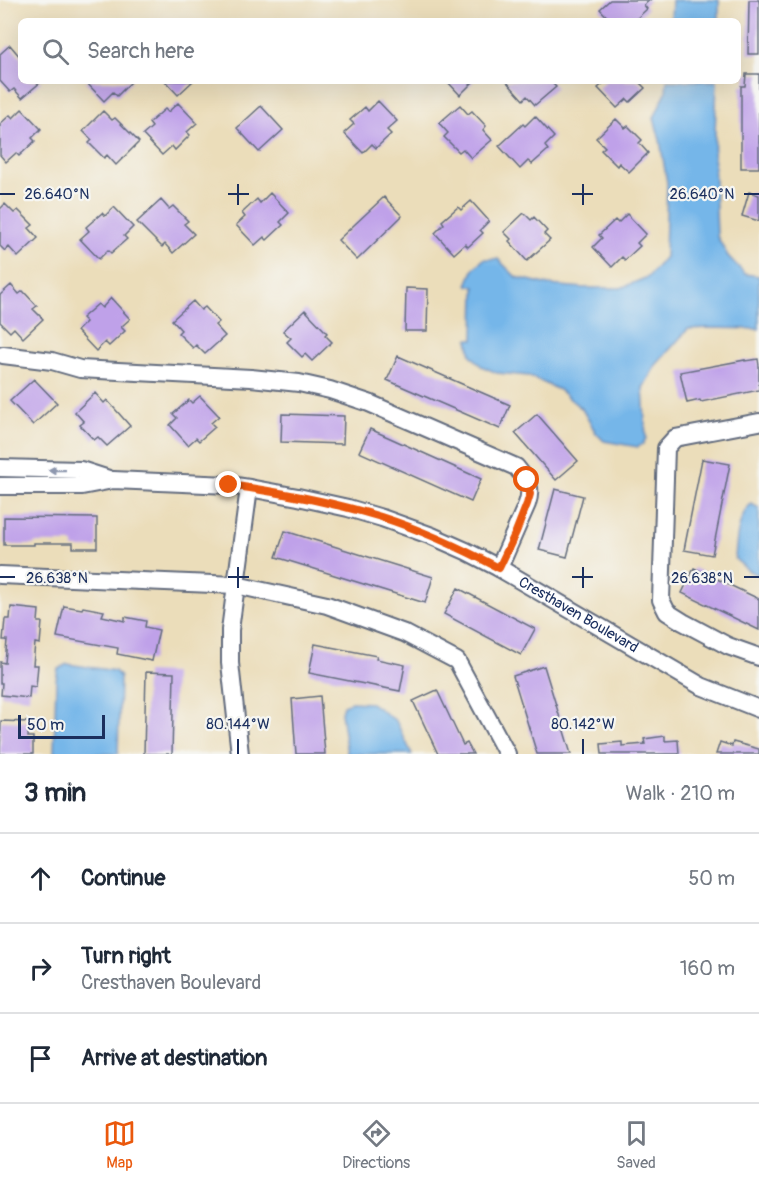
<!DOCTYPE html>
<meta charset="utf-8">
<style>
:root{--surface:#fff;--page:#f6f6f7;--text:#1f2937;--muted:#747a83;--line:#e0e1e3;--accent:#ea580c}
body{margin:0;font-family:Pangolin,sans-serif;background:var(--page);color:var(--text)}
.scale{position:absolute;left:18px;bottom:15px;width:87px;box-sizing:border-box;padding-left:6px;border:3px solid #1b2f5e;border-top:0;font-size:16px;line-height:21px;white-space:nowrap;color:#1b2f5e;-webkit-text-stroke:4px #f6f6f2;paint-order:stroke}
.stop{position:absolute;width:18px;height:18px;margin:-14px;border:4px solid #ea580c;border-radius:50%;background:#fff}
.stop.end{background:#ea580c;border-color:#fff;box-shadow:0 2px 6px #0008}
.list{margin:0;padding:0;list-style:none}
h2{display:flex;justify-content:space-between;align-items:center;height:78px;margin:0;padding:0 24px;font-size:26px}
h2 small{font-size:20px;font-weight:400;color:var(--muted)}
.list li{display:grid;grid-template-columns:39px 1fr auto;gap:18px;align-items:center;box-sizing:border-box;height:90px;padding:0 24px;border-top:2px solid var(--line)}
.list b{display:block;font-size:22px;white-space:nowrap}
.list p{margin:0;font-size:20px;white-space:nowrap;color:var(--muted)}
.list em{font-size:20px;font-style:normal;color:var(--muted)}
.icon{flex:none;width:33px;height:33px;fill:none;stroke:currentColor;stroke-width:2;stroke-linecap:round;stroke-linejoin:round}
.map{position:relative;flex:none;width:759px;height:754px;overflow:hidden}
.search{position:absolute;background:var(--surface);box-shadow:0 6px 24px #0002;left:18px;right:18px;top:18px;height:66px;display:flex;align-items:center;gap:15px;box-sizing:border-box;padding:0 21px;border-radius:9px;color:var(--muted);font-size:22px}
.sheet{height:348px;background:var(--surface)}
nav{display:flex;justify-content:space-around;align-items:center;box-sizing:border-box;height:84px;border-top:2px solid var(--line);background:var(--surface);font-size:16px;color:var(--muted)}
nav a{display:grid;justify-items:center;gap:3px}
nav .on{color:var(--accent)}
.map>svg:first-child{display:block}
.water{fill:#74b6e9;stroke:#4872a4;stroke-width:1.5}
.building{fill:#bfa1e9}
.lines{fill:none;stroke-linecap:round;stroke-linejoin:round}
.minor-casing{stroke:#646c7e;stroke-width:20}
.minor{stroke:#fff;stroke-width:16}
.oneway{fill:#8d97ae}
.route{stroke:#ea580c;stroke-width:8}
.ticks{fill:none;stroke:#1b2f5e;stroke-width:2}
.labels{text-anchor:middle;stroke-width:4.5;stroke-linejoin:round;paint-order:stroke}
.street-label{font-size:15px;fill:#1b2f5e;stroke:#f6f6f2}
.ticks-label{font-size:15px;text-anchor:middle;fill:#1b2f5e;stroke:#f6f6f2;stroke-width:4.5;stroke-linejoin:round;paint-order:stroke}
</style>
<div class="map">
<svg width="759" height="754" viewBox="0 0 759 754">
<rect width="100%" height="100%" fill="#f6f6f2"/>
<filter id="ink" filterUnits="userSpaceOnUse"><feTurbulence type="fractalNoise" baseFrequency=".0167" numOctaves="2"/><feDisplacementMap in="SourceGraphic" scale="12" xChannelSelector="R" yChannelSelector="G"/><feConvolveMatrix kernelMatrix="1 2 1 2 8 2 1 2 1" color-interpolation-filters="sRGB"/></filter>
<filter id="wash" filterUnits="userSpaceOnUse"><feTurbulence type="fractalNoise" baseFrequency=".008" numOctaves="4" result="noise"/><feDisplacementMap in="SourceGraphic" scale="24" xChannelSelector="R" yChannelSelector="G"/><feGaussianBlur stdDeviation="1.35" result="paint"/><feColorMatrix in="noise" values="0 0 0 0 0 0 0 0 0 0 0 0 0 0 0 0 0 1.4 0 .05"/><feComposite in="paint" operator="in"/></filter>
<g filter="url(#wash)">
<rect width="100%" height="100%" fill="#ebddba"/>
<path class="water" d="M672 0H719V21H671Z
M667 81H717L714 159 717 236 728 256 745 274 759 276V329L709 328 688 329 656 365 643 388 646 438 643 444 638 447 604 441 596 433 582 409 559 390 529 376 497 373 481 366 471 355 468 339H474L475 287 467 285 474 268 484 259H498L516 277 549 285 584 288H621L648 277 665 257 667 183 660 140 654 118 666 92Z
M751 504 759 508V575L749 571 735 559C736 543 738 515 751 504Z
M67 664 115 671 120 677 118 754H54L56 680 58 669Z
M351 702 371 703 396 721 412 754H347L341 713 343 705Z"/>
<g id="blocks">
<path class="building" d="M610 0H650L644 5 647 9 634 21H611L600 9Z
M749 0H759V54H748Z
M10 45 21 58V81H42L22 98 14 89 10 92 0 81V54Z
M746 74H759V168H741V86H745Z
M85 81H132L117 96 113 92 104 101Z
M165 81H193L178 95Z
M447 81H474L460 95Z
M506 81H550L556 87 535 105 527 96 523 100Z
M606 81H638L645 88 630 102 627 99 617 108 598 88Z
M378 101 397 121 387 130 391 134 376 148 372 144 363 153 344 133 354 124 350 120 365 107 368 111Z
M178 103 197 123 187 132 190 135 175 150 172 146 162 155 143 135 152 127 149 123 165 109 168 112Z
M460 105 468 114 472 111 486 126 483 130 492 140 471 158 463 149 459 152 444 137 448 133 439 123Z
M261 106 283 130 259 152 237 128Z
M22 109 41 129 32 138 35 141 19 156 16 153 6 162 0 155V124L10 115 13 118Z
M103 111 112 120 115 118 139 142 116 165 107 155 104 158 89 143 92 140 83 131Z
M535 116 554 137 545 146 548 150 532 164 528 161 520 169 499 146 523 124 525 126Z
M616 119 625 128 628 126 642 140 639 143 648 153 629 172 619 163 617 166 601 150 605 147 596 138Z
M749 192 759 195V221L742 216Z
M270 193 289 213 280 222 283 225 267 240 264 237 255 245 236 225 245 217 242 213 257 199 260 203Z
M384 197 402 216 357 260 338 240Z
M161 200 169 209 173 206 188 221 184 224 194 234 173 253 165 244 162 247 137 222Z
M471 201 489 221 480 230 483 233 468 247 465 244 454 254 435 233 444 224 442 221 458 207 461 210Z
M5 204 14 213 18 210 33 225 29 228 38 238 18 257 9 247 5 251 0 246V209Z
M114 207 133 227 124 236 127 239 111 253 108 250 99 259 80 239 89 231 86 227 102 213 105 216Z
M524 213 531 220 534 217 547 231 544 234 550 240 527 261 509 241 511 239 504 232Z
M627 214 646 234 637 243 640 246 625 260 622 257 612 267 593 247 602 238 599 235 615 220 618 223Z
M11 285 19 294 23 291 37 306 33 309 43 319 23 338 14 328 10 332 0 322V295Z
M406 288 428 289 427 331H405Z
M111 298 130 319 121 327 125 331 109 346 105 342 96 351 77 331 86 322 82 318 98 304 102 308Z
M193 301 201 310 205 307 219 322 215 325 225 336 205 354 196 345 193 348 178 333 181 330 172 320Z
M305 310 327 333 325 335 332 342 312 361 305 354 302 357 287 342 291 338 283 331Z
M398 356 510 405 500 429 387 380Z
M758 359 759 366V390L701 402 700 400 687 403 680 372 745 360V361Z
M34 379 57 403 33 425 10 401Z
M95 393 104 403 107 400 130 426 107 446 98 437 94 440 80 425 84 422 75 412Z
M200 396 219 416 211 423 215 427 199 441 196 438 188 445 170 425 177 418 173 414 189 400 192 403Z
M282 414 344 416 343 444 281 442Z
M537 414 578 461 556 480 515 433Z
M370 429 481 479 471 502 359 452Z
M702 459 730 464 712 555 684 550Z
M555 489 583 496 567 557 539 550Z
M4 517 97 518V548H73V543H34V545H4Z
M285 531 433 577 425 603 276 557Z
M694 568 759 599V630L682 593Z
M458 588 535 629 521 655 444 614Z
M64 606 82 609 83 607 104 611 102 616 125 621V617L146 621 145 627 159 630 152 661 117 654 118 648 57 637Z
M11 607 39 610 38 622H42L40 644 35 643 33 665H38L36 687 30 686 29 698 1 695 2 683H0V662L5 663 7 640H3L5 619H10Z
M315 644 377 656 376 659 405 665 400 691 309 673Z
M544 666 571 754H537L513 676Z
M146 672 174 673 172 754H144Z
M437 690 463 745 467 743 473 754H438L413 701Z
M320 696 325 754H296L292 699Z
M1 721 29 722 28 737H33V754H0Z
M665 736V741L678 740 679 754H602L601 744 622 742V746L645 744 644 739Z
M720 742 732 746 733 742 759 749V754H716Z"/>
</g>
</g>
<g filter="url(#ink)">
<use href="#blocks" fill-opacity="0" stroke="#646c7e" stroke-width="1.5"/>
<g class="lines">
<g class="minor-casing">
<g id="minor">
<path d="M3 355 52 361 80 369 251 378 299 383 330 390 369 403 516 467C527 481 533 486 527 504L499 568"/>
<path d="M759 422 675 438 666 448 661 600 667 612 683 622 728 646 759 657"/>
<path d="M0 468 81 470 109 479"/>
<path id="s1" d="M0 486H82L113 480 229 485 249 488 298 497 348 508 382 518 432 536 466 551 499 568 701 686 759 709"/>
<path d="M0 575 236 585 327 605 404 633 457 661 507 754"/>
<path d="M240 754 230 663V630L249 488"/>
</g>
</g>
<use href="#minor" class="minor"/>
</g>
<defs><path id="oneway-solid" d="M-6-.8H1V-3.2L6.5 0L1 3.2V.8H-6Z" transform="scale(1.5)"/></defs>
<use class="oneway" href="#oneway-solid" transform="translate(57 470) rotate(-179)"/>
</g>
<g class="lines" filter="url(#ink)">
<path class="route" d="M229 485C280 492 332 502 381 517 422 530 461 548 499 568L516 532 527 504 530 494 527 480"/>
</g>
<path class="ticks" d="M238 184V205M583 184V205M0 194H15M228 194H249M572 194H593M744 194H759M238 567V588M583 567V588M0 577H15M228 577H249M572 577H593M744 577H759M238 739V754M583 739V754"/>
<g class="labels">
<g class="street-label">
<text dy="5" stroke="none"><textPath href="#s1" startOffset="606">Cresthaven Boulevard</textPath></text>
</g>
</g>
<g class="ticks-label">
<text x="57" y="199">26.640°N</text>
<text x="702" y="199">26.640°N</text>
<text x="57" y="583">26.638°N</text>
<text x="702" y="583">26.638°N</text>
<text x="238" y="729">80.144°W</text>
<text x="583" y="729">80.142°W</text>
</g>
</svg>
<div class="scale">50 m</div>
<div class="stop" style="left:527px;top:480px"></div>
<div class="stop end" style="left:229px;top:485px"></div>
<div class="search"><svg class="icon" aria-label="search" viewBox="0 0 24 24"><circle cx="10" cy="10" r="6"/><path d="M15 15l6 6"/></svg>Search here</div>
</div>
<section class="sheet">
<h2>3 min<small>Walk · 210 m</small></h2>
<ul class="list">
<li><svg class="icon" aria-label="ahead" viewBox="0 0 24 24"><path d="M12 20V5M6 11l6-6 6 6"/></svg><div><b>Continue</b></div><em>50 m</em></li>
<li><svg class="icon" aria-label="right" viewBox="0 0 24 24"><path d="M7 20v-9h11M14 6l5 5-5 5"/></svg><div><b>Turn right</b><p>Cresthaven Boulevard</p></div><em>160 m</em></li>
<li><svg class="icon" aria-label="arrive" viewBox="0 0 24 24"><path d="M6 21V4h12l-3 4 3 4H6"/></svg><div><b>Arrive at destination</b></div></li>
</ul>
</section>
<nav>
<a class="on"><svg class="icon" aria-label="map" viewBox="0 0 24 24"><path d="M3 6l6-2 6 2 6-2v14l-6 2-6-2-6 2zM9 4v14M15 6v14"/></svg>Map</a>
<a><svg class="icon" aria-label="directions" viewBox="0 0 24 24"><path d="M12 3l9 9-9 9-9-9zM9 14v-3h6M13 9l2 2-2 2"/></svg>Directions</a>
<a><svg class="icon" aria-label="saved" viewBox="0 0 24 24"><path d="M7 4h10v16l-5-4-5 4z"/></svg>Saved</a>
</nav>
